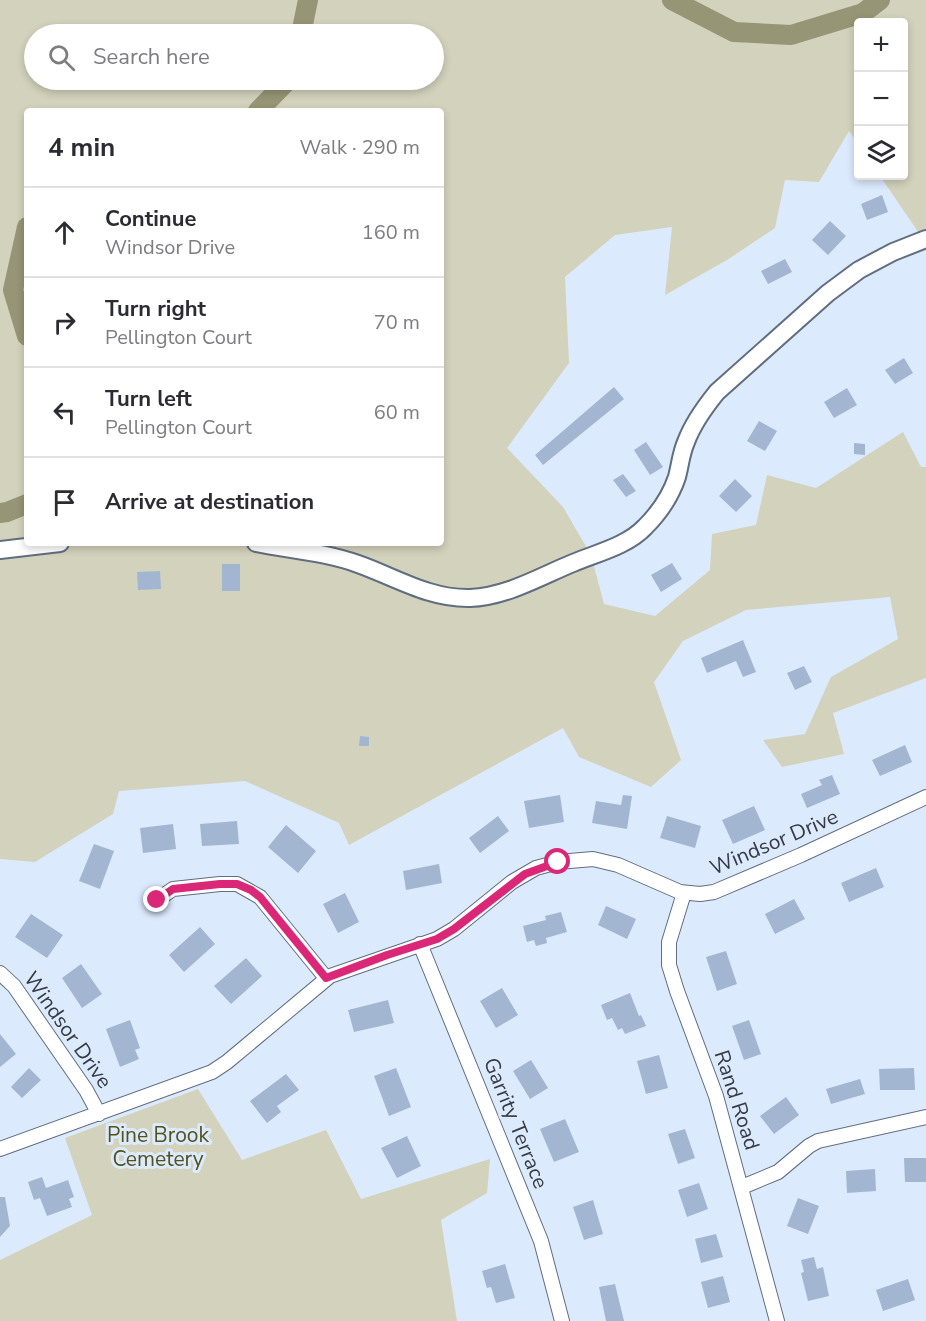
<!DOCTYPE html>
<meta charset="utf-8">
<style>
:root{--surface:#fff;--page:#f2f2f3;--text:#2b2b33;--muted:#7c7c81;--line:#e1e1e2}
body{margin:0;font-family:"Nunito Sans",sans-serif;background:var(--page);color:var(--text)}
.controls{position:absolute;right:18px;top:18px;display:grid;overflow:hidden;border-radius:6px;box-shadow:0 3px 9px #0003}
.controls button{width:54px;height:54px;display:grid;place-items:center;padding:0;border:0;border-bottom:2px solid var(--line);background:var(--surface);color:var(--text);font:30px sans-serif}
.stop{position:absolute;width:18px;height:18px;margin:-14px;border:4px solid #db2777;border-radius:50%;background:#fff}
.stop.end{background:#db2777;border-color:#fff;box-shadow:0 2px 6px #0008}
.list{margin:0;padding:0;list-style:none}
h2{display:flex;justify-content:space-between;align-items:center;height:78px;margin:0;padding:0 24px;font-size:26px}
h2 small{font-size:20px;font-weight:400;color:var(--muted)}
.list li{display:grid;grid-template-columns:39px 1fr auto;gap:18px;align-items:center;box-sizing:border-box;height:90px;padding:0 24px;border-top:2px solid var(--line)}
.list b{display:block;font-size:22px;white-space:nowrap}
.list p{margin:0;font-size:20px;white-space:nowrap;color:var(--muted)}
.list em{font-size:20px;font-style:normal;color:var(--muted)}
.icon{flex:none;width:33px;height:33px;fill:none;stroke:currentColor;stroke-width:2;stroke-linecap:round;stroke-linejoin:round}
.map{position:relative;flex:none;width:926px;height:1321px;overflow:hidden}
.search{position:absolute;background:var(--surface);box-shadow:0 3px 9px #0003;left:24px;top:24px;width:420px;height:66px;display:flex;align-items:center;gap:15px;box-sizing:border-box;padding:0 21px;border-radius:33px;color:var(--muted);font-size:22px}
.panel{position:absolute;background:var(--surface);box-shadow:0 3px 9px #0003;left:24px;top:108px;width:420px;height:438px;border-radius:6px}
.map>svg:first-child{display:block}
.green{fill:#d3d2bc;fill-rule:evenodd}
.lines{fill:none;stroke-linecap:round;stroke-linejoin:round}
.river{stroke:#969575;stroke-width:20}
.building{fill:#a2b6d1}
.minor-casing{stroke:#616e7f;stroke-width:16}
.tertiary-casing{stroke:#616e7f;stroke-width:20}
.minor{stroke:#fff;stroke-width:14}
.tertiary{stroke:#fff;stroke-width:16}
.route{stroke:#db2777;stroke-width:8}
.labels{text-anchor:middle;stroke-width:6;stroke-linejoin:round;paint-order:stroke}
.street-label{font-size:21px;fill:#363b43;stroke:#dceafe}
.park-label{font-size:21px;fill:#54511b;stroke:#dceafe}
</style>
<div class="map">
<svg width="926" height="1321" viewBox="0 0 926 1321">
<rect width="100%" height="100%" fill="#dceafe"/>
<path class="green" d="M0 0H926V238L923 239 880 176H904V22H858V143L849 131 819 182 785 180 775 228 727 260 665 295 672 227 615 235 565 277 569 363 507 448 563 507 591 555 604 604 655 616 710 570 712 534 756 525 767 475 816 488 903 432 921 467H926V678L833 713 844 754 782 767 763 740 805 734 831 677 898 639 890 597 746 610 683 641 654 682 681 760 651 787 579 757 563 728 349 845 339 823 245 781 119 791 113 814 35 862 0 859ZM34 34H434V80H34ZM27 111H441V543H27Z
M198 1089 242 1160 326 1130 361 1199 490 1159 487 1193 441 1220 457 1321H0V1260L92 1215 65 1138Z"/>
<g class="lines">
<path class="river" d="M672 0 734 32 791 35 863 13 880 0
M301 34 308 0
M258 111 288 80
M27 227 13 290 27 336
M0 513 7 512 27 504"/>
</g>
<path class="building" d="M882 195 888 212 867 220 861 204Z
M830 221 846 236 828 255 812 240Z
M785 259 792 272 768 284 761 271Z
M904 358 913 373 895 384 885 370Z
M614 387 624 399 543 465 535 455Z
M847 388 857 405 834 418 824 402Z
M759 421 777 431 765 451 747 441Z
M646 442 663 467 650 475 634 450Z
M854 443 865 444V455L854 454Z
M623 474 636 491 626 497 613 480Z
M735 479 752 496 736 512 719 496Z
M672 563 682 579 661 592 651 575Z
M222 564H240V591H222Z
M160 571 161 589 138 590 137 572Z
M743 640 756 672 743 677 736 661 707 673 701 658Z
M804 666 812 682 795 690 787 673Z
M360 736 369 737V746H359Z
M905 745 912 762 880 776 872 760Z
M832 775 840 794 807 808 801 794 822 785 819 780Z
M560 795 564 822 529 828 524 801Z
M623 795 632 796 627 829 592 823 596 801 621 805Z
M754 806 765 830 733 844 722 820Z
M498 816 509 831 480 853 469 838Z
M667 816 701 826 695 848 660 838Z
M237 821 239 844 202 846 200 824Z
M173 824 176 849 143 853 140 828Z
M286 825 316 851 298 873 268 847Z
M94 844 114 851 100 889 79 881Z
M439 864 442 883 406 890 403 871Z
M876 868 884 887 849 902 841 883Z
M345 893 359 922 338 933 323 904Z
M794 899 805 919 775 934 765 914Z
M606 906 636 919 627 939 598 925Z
M561 912 567 932 546 938 547 943 536 946 534 940 527 942 523 926 546 920 545 916Z
M31 914 63 935 47 958 15 937Z
M200 927 215 944 184 972 169 955Z
M726 951 737 984 717 991 706 957Z
M246 958 262 976 231 1004 214 986Z
M81 964 102 994 82 1008 62 978Z
M502 988 518 1015 496 1028 480 1001Z
M630 993 639 1016 641 1015 646 1026 625 1034 622 1028 618 1030 612 1018 607 1020 601 1005Z
M388 1000 394 1023 354 1032 348 1010Z
M130 1020 140 1048 135 1050 139 1059 120 1067 106 1029Z
M749 1020 761 1054 744 1060 732 1026Z
M0 1034 16 1054 0 1067Z
M659 1055 668 1088 646 1094 637 1061Z
M531 1060 548 1088 530 1099 513 1071Z
M29 1068 41 1080 22 1098 11 1087Z
M396 1068 411 1107 389 1116 374 1076Z
M914 1068 915 1090H880L879 1069Z
M286 1074 299 1090 277 1106 281 1112 267 1123 250 1101Z
M860 1079 865 1094 831 1104 826 1089Z
M786 1097 799 1115 774 1134 760 1116Z
M565 1119 579 1152 554 1162 540 1129Z
M685 1129 695 1158 678 1164 668 1134Z
M407 1136 421 1166 397 1178 381 1148Z
M904 1158H926V1182H905Z
M875 1169 876 1191 847 1193 846 1171Z
M42 1177 46 1188 68 1180 74 1197 69 1199 72 1207 47 1216 40 1198 34 1200 28 1182Z
M699 1183 708 1209 687 1217 678 1190Z
M0 1197H5L10 1226 0 1237Z
M798 1198 819 1206 808 1234 787 1226Z
M593 1200 603 1234 584 1240 573 1207Z
M716 1234 723 1257 701 1263 695 1239Z
M814 1257 817 1269 823 1267 829 1296 808 1301 801 1273 804 1272 801 1260Z
M505 1264 515 1298 496 1303 491 1287 487 1288 482 1271Z
M723 1276 730 1302 708 1308 701 1282Z
M908 1279 915 1300 883 1311 876 1290Z
M615 1284 624 1321H606L599 1287Z"/>
<g class="lines">
<g class="minor-casing">
<path id="minor" d="M684 893 669 942V965L677 991 716 1096 777 1321
M157 900 173 889 220 884H237L260 897 326 978
M420 944 541 1241 562 1321
M0 973 14 986 86 1090 99 1114
M0 1149 212 1072 227 1062 330 976 437 939 454 929 512 882 536 868 558 862 593 859 618 865 680 892 700 894 714 892 801 855 926 797
M742 1187 778 1172 809 1146 818 1141 926 1117"/>
</g>
<g class="tertiary-casing">
<path id="tertiary" d="M256 543C290 550 325 552 358 564 395 577 429 599 470 598 506 597 541 576 573 563 597 553 627 546 645 527 659 513 671 495 677 477 680 466 681 453 686 442 693 423 704 408 717 392L828 293 859 270 893 252 926 239
M0 550 60 543"/>
</g>
<use href="#minor" class="minor"/>
<use href="#tertiary" class="tertiary"/>
</g>
<g class="lines">
<path class="route" d="M157 900 173 889 220 884H237L251 890 260 897 326 978 387 955 437 939 454 929 525 874 558 862"/>
</g>
<g class="labels">
<g class="street-label">
<text transform="translate(774 842) rotate(-23)" y="7">Windsor Drive</text>
<text transform="translate(68 1030) rotate(55)" y="7">Windsor Drive</text>
<text transform="translate(737 1100) rotate(72)" y="7">Rand Road</text>
<text transform="translate(516 1123) rotate(68)" y="7">Garrity Terrace</text>
</g>
<g class="park-label">
<text x="158" y="1142">Pine Brook<tspan x="158" dy="24">Cemetery</tspan></text>
</g>
</g>
</svg>
<div class="controls">
<button>+</button>
<button>−</button>
<button><svg class="icon" aria-label="layers" viewBox="0 0 24 24"><path d="M12 4l9 5-9 5-9-5zM3 14l9 5 9-5"/></svg></button>
</div>
<div class="stop" style="left:558px;top:862px"></div>
<div class="stop end" style="left:157px;top:900px"></div>
<div class="search"><svg class="icon" aria-label="search" viewBox="0 0 24 24"><circle cx="10" cy="10" r="6"/><path d="M15 15l6 6"/></svg>Search here</div>
<section class="panel">
<h2>4 min<small>Walk · 290 m</small></h2>
<ul class="list">
<li><svg class="icon" aria-label="ahead" viewBox="0 0 24 24"><path d="M12 20V5M6 11l6-6 6 6"/></svg><div><b>Continue</b><p>Windsor Drive</p></div><em>160 m</em></li>
<li><svg class="icon" aria-label="right" viewBox="0 0 24 24"><path d="M7 20v-9h11M14 6l5 5-5 5"/></svg><div><b>Turn right</b><p>Pellington Court</p></div><em>70 m</em></li>
<li><svg class="icon" aria-label="left" viewBox="0 0 24 24"><path d="M17 20v-9H6M10 6l-5 5 5 5"/></svg><div><b>Turn left</b><p>Pellington Court</p></div><em>60 m</em></li>
<li><svg class="icon" aria-label="arrive" viewBox="0 0 24 24"><path d="M6 21V4h12l-3 4 3 4H6"/></svg><div><b>Arrive at destination</b></div></li>
</ul>
</section>
</div>
